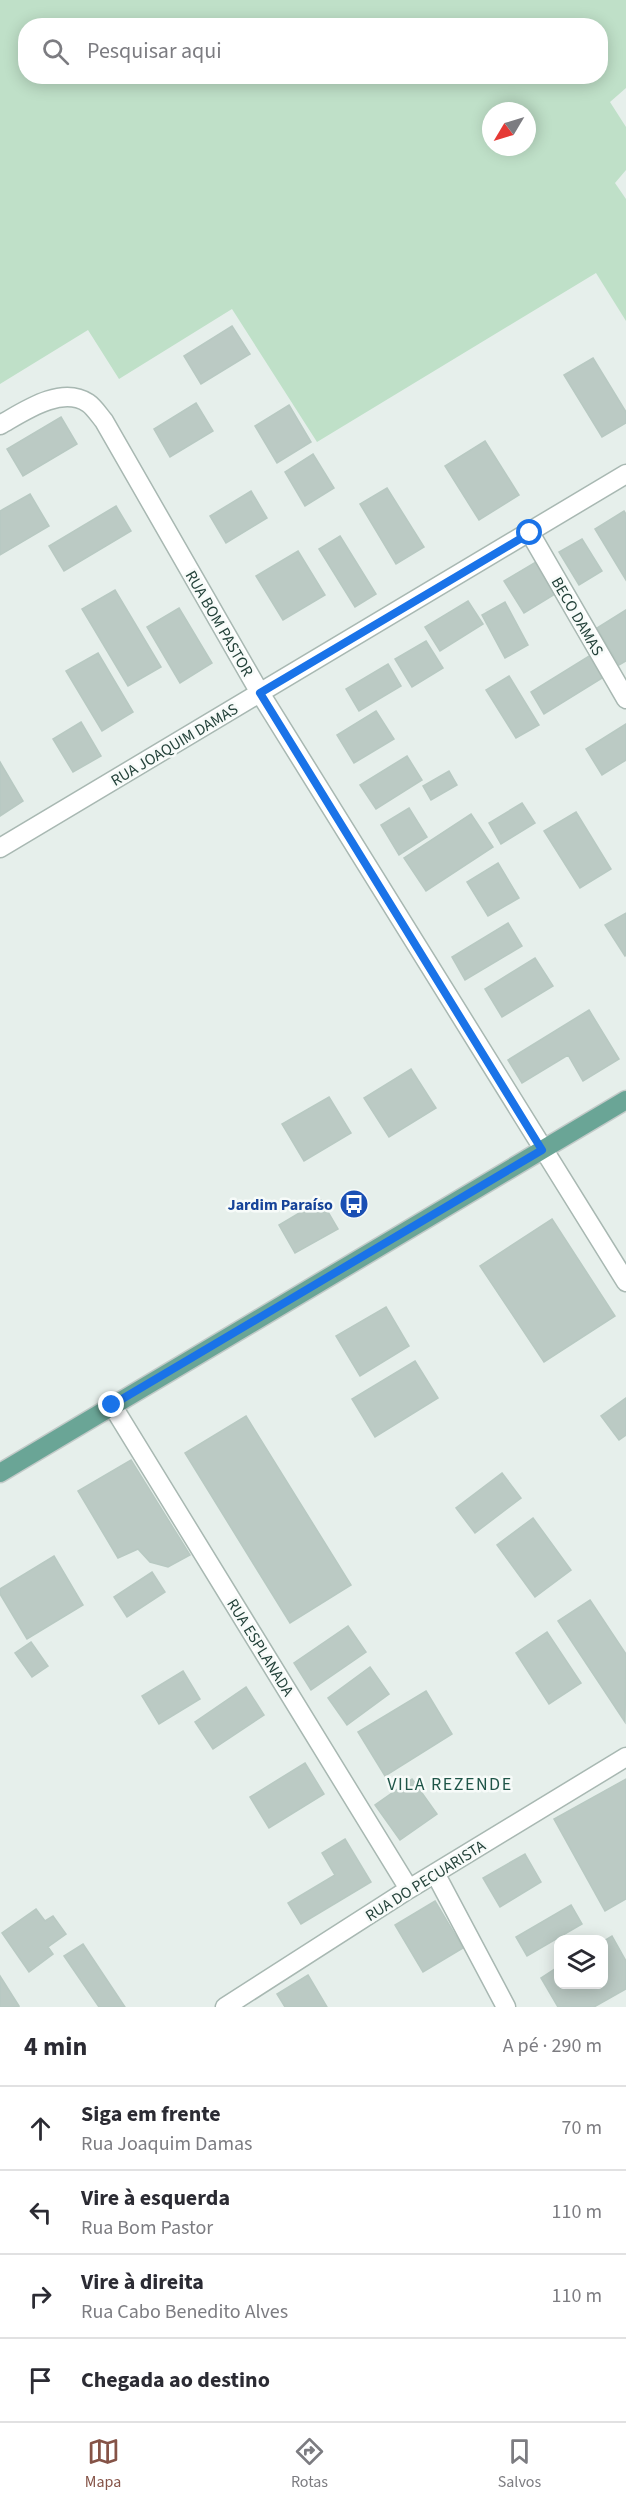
<!DOCTYPE html>
<html lang="pt">
<meta charset="utf-8">
<style>
:root{--surface:#fff;--page:#f7f7f7;--text:#2b2b33;--muted:#7c7c81;--line:#e1e1e2;--accent:#855347}
body{margin:0;font-family:"Source Sans 3",sans-serif;background:var(--page);color:var(--text)}
.controls{position:absolute;right:18px;bottom:18px;display:grid;overflow:hidden;border-radius:12px;box-shadow:0 3px 15px #0003}
.controls button{width:54px;height:54px;display:grid;place-items:center;padding:0;border:0;border-bottom:2px solid var(--line);background:var(--surface);color:var(--text);font:30px sans-serif}
.compass{position:absolute;left:482px;top:102px;width:54px;height:54px;border-radius:50%;background:var(--surface);box-shadow:0 3px 15px #0003;rotate:232deg}
.stop{position:absolute;width:18px;height:18px;margin:-14px;border:4px solid #1a73e8;border-radius:50%;background:#fff}
.stop.end{background:#1a73e8;border-color:#fff;box-shadow:0 2px 6px #0008}
.list{margin:0;padding:0;list-style:none}
h2{display:flex;justify-content:space-between;align-items:center;height:78px;margin:0;padding:0 24px;font-size:26px}
h2 small{font-size:20px;font-weight:400;color:var(--muted)}
.list li{display:grid;grid-template-columns:39px 1fr auto;gap:18px;align-items:center;box-sizing:border-box;height:84px;padding:0 24px;border-top:2px solid var(--line)}
.list b{display:block;font-size:22px;white-space:nowrap}
.list p{margin:0;font-size:20px;white-space:nowrap;color:var(--muted)}
.list em{font-size:20px;font-style:normal;color:var(--muted)}
.icon{flex:none;width:33px;height:33px;fill:none;stroke:currentColor;stroke-width:2;stroke-linecap:round;stroke-linejoin:round}
.map{position:relative;flex:none;width:626px;height:2007px;overflow:hidden}
.search{position:absolute;background:var(--surface);box-shadow:0 3px 15px #0003;left:18px;right:18px;top:18px;height:66px;display:flex;align-items:center;gap:15px;box-sizing:border-box;padding:0 21px;border-radius:24px;color:var(--muted);font-size:22px}
.sheet{height:414px;background:var(--surface)}
nav{display:flex;justify-content:space-around;align-items:center;box-sizing:border-box;height:84px;border-top:2px solid var(--line);background:var(--surface);font-size:16px;color:var(--muted)}
nav a{display:grid;justify-items:center;gap:3px}
nav .on{color:var(--accent)}
.map>svg:first-child{display:block}
.green{fill:#bfe0c8;fill-rule:evenodd}
.building{fill:#bbcac4;stroke:#b8c9c2;stroke-width:1.5}
.lines{fill:none;stroke-linecap:round;stroke-linejoin:round}
.street-casing{stroke:#a8b8b2;stroke-width:21}
.primary-casing{stroke:#c2cac8;stroke-width:21}
.street{stroke:#fff;stroke-width:18}
.primary{stroke:#6aa596;stroke-width:18}
.route{stroke:#1a73e8;stroke-width:8}
.labels{text-anchor:middle;stroke-width:5;stroke-linejoin:round;paint-order:stroke}
.street-label{font-size:16px;fill:#24423a;stroke:#f7fbf9}
.transit-label{font-size:16px;font-weight:bold;fill:#164399;stroke:#f7fbf9;text-anchor:end}
.neighbourhood-label{font-size:18px;letter-spacing:1.5px;fill:#1f5548;stroke:#f7fbf9}
</style>
<div class="map">
<svg width="626" height="2007" viewBox="0 0 626 2007">
<rect width="100%" height="100%" fill="#e6efeb"/>
<path class="green" d="M0 0H626V88L610 102 626 127V170L615 183 626 199V321L596 273 317 442 232 309 119 379 88 330 0 384ZM26 26H600V76H26ZM491 111H527V147H491Z"/>
<path class="building" d="M232 326 250 354 201 384 184 356Z
M593 358 626 412V423L602 437 564 375Z
M196 403 213 431 170 457 154 429Z
M289 405 311 442 277 463 255 426Z
M61 417 77 444 23 476 7 449Z
M485 441 519 495 479 520 445 466Z
M313 454 334 488 305 506 285 472Z
M387 488 424 547 396 564 360 504Z
M251 491 267 518 226 543 210 516Z
M30 494 49 526 0 555V511Z
M116 506 131 531 64 571 49 546Z
M624 511 626 514V580L595 529Z
M340 536 376 594 355 607 319 549Z
M582 539 602 571 579 585 559 552Z
M298 551 325 595 283 620 256 576Z
M541 559 560 591 524 613 504 581Z
M115 590 161 667 128 686 82 609Z
M468 601 483 624 440 651 425 627Z
M505 602 528 645 505 658 482 615Z
M179 608 212 663 180 683 147 627Z
M626 610V661L619 665 597 628Z
M426 641 443 668 412 687 395 659Z
M98 653 133 712 102 731 66 671Z
M594 653 607 675 544 714 531 692Z
M388 664 401 686 359 711 346 689Z
M509 676 539 725 516 738 486 690Z
M376 711 394 739 354 763 337 735Z
M81 722 101 756 73 772 53 739Z
M626 724V760L602 775 586 749Z
M407 756 422 780 376 809 360 785Z
M0 762 23 801 0 816Z
M449 771 457 785 431 800 423 786Z
M522 803 535 823 501 844 489 823Z
M409 808 427 837 399 855 381 825Z
M576 812 611 869 580 888 544 831Z
M471 814 493 847 426 891 404 858Z
M498 863 519 898 488 916 467 882Z
M626 913V955L625 956 605 925Z
M508 923 522 946 465 980 452 957Z
M535 958 553 986 502 1017 485 989Z
M589 1010 619 1059 583 1081 568 1055 522 1083 508 1060Z
M411 1069 436 1108 389 1137 364 1098Z
M329 1097 351 1133 304 1161 282 1124Z
M321 1200 338 1229 295 1253 279 1225Z
M552 1219 615 1316 544 1362 480 1266Z
M386 1307 409 1346 360 1376 336 1336Z
M415 1361 438 1398 375 1437 352 1399Z
M626 1398V1435L619 1440 601 1416Z
M246 1416 351 1585 290 1623 185 1453Z
M131 1460 190 1555 168 1567 150 1562 138 1549 118 1558 78 1491Z
M502 1473 521 1498 475 1533 456 1508Z
M533 1518 571 1570 535 1597 497 1545Z
M54 1556 83 1605 27 1639 0 1594V1589Z
M152 1572 165 1592 127 1617 114 1597Z
M590 1600 626 1654 625 1722 558 1621Z
M348 1626 366 1652 311 1690 294 1663Z
M547 1632 581 1683 549 1704 516 1653Z
M31 1642 48 1666 32 1677 15 1653Z
M370 1667 389 1694 347 1725 328 1698Z
M183 1671 200 1699 159 1724 142 1696Z
M246 1687 264 1715 213 1749 195 1722Z
M426 1691 452 1734 385 1776 358 1732Z
M305 1763 324 1794 269 1828 250 1797Z
M412 1779 437 1814 400 1840 375 1805Z
M626 1779V1899L605 1911 554 1819Z
M345 1839 371 1882 301 1924 288 1903 335 1875 322 1853Z
M525 1854 541 1882 500 1907 483 1878Z
M435 1901 463 1948 423 1972 395 1925Z
M571 1905 582 1924 527 1956 516 1937Z
M36 1909 45 1921 53 1916 66 1934 48 1947 53 1954 29 1972 2 1933Z
M612 1936 626 1961V1989L594 2007H558L541 1978 558 1967V1984H604V1941Z
M83 1944 125 2007H99L64 1956Z
M308 1975 327 2007H285L277 1994Z
M0 1976 19 2006V2007H0Z"/>
<g class="lines">
<g class="street-casing">
<path id="street" d="M0 425C23 412 61 385 88 403 94 407 99 415 104 421L260 693 626 1282
M530 533 626 699
M0 848 626 474
M112 1405 409 1889
M435 1873 506 2007
M225 2007 409 1889 626 1757"/>
</g>
<g class="primary-casing">
<path id="primary" d="M0 1473 626 1100"/>
</g>
<use href="#street" class="street"/>
<use href="#primary" class="primary"/>
</g>
<g class="lines">
<path class="route" d="M112 1405 542 1150 260 693 530 533"/>
</g>
<defs>
<g id="bus-disc" transform="scale(1.5)"><circle r="9.5" fill="#1a4fb4" stroke="#f7fbf9"/><path d="M-5-6H5V4H4V6H2V4H-2V6H-4V4H-5ZM-3.5-4V0h7V-4ZM-3.5 1.2v1.5H-2V1.2ZM2 1.2v1.5H3.5V1.2Z" fill="#fff"/></g>
</defs>
<g fill-rule="evenodd">
<use href="#bus-disc" x="354" y="1204"/>
</g>
<g class="labels">
<g class="street-label">
<text transform="translate(578 616) rotate(60)" y="6">BECO DAMAS</text>
<text transform="translate(220 623) rotate(60)" y="6">RUA BOM PASTOR</text>
<text transform="translate(174 744) rotate(-31)" y="6">RUA JOAQUIM DAMAS</text>
<text transform="translate(261 1647) rotate(58)" y="6">RUA ESPLANADA</text>
<text transform="translate(425 1880) rotate(-32)" y="6">RUA DO PECUARISTA</text>
</g>
<g class="transit-label">
<text x="333" y="1210">Jardim Paraíso</text>
</g>
<g class="neighbourhood-label">
<text x="450" y="1790">VILA REZENDE</text>
</g>
</g>
</svg>
<div class="controls">
<button><svg class="icon" aria-label="layers" viewBox="0 0 24 24"><path d="M12 4l9 5-9 5-9-5zM3 14l9 5 9-5"/></svg></button>
</div>
<svg class="compass" viewBox="-18 -18 36 36"><path d="M0-13l5 13h-10z" fill="#e53935"/><path d="M0 13l5-13h-10z" fill="#7c7c81"/></svg>
<div class="stop" style="left:530px;top:533px"></div>
<div class="stop end" style="left:112px;top:1405px"></div>
<div class="search"><svg class="icon" aria-label="search" viewBox="0 0 24 24"><circle cx="10" cy="10" r="6"/><path d="M15 15l6 6"/></svg>Pesquisar aqui</div>
</div>
<section class="sheet">
<h2>4 min<small>A pé · 290 m</small></h2>
<ul class="list">
<li><svg class="icon" aria-label="ahead" viewBox="0 0 24 24"><path d="M12 20V5M6 11l6-6 6 6"/></svg><div><b>Siga em frente</b><p>Rua Joaquim Damas</p></div><em>70 m</em></li>
<li><svg class="icon" aria-label="left" viewBox="0 0 24 24"><path d="M17 20v-9H6M10 6l-5 5 5 5"/></svg><div><b>Vire à esquerda</b><p>Rua Bom Pastor</p></div><em>110 m</em></li>
<li><svg class="icon" aria-label="right" viewBox="0 0 24 24"><path d="M7 20v-9h11M14 6l5 5-5 5"/></svg><div><b>Vire à direita</b><p>Rua Cabo Benedito Alves</p></div><em>110 m</em></li>
<li><svg class="icon" aria-label="arrive" viewBox="0 0 24 24"><path d="M6 21V4h12l-3 4 3 4H6"/></svg><div><b>Chegada ao destino</b></div></li>
</ul>
</section>
<nav>
<a class="on"><svg class="icon" aria-label="map" viewBox="0 0 24 24"><path d="M3 6l6-2 6 2 6-2v14l-6 2-6-2-6 2zM9 4v14M15 6v14"/></svg>Mapa</a>
<a><svg class="icon" aria-label="directions" viewBox="0 0 24 24"><path d="M12 3l9 9-9 9-9-9zM9 14v-3h6M13 9l2 2-2 2"/></svg>Rotas</a>
<a><svg class="icon" aria-label="saved" viewBox="0 0 24 24"><path d="M7 4h10v16l-5-4-5 4z"/></svg>Salvos</a>
</nav>
